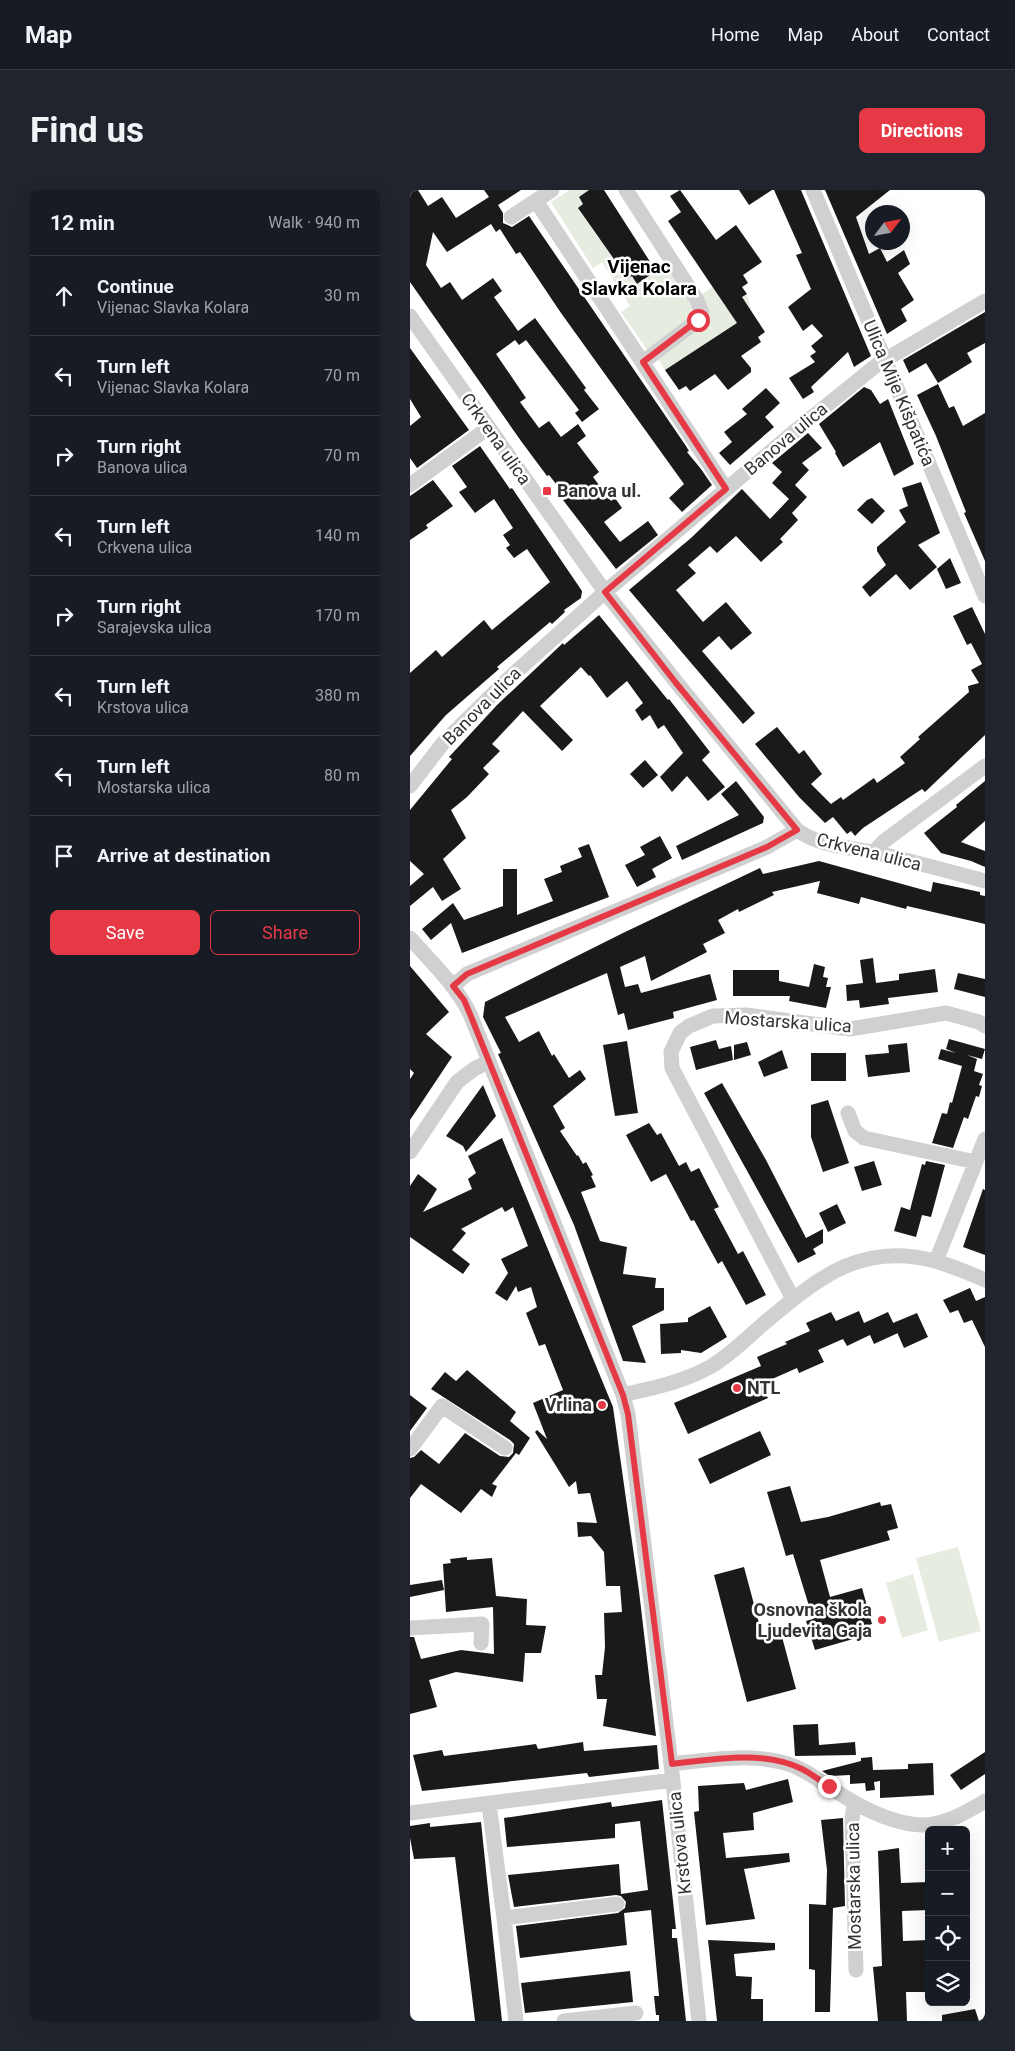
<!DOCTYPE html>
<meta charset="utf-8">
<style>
:root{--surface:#171b24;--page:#20242c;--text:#f1f3f6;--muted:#9ea1a6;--line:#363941;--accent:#e63946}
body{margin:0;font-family:Roboto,sans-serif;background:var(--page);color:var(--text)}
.controls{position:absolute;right:15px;bottom:15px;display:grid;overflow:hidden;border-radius:8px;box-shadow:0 5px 20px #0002}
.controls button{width:45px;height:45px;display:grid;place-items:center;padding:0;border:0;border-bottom:1px solid var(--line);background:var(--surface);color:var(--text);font:25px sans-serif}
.compass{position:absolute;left:455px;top:15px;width:45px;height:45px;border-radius:50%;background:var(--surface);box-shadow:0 5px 20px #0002;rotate:58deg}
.stop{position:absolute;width:15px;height:15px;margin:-11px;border:4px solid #e63946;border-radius:50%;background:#fff}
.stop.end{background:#e63946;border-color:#fff;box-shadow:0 1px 5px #0008}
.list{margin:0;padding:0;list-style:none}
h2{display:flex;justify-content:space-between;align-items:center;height:65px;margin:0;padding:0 20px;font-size:21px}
h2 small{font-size:16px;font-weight:400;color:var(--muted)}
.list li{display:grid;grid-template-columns:32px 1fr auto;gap:15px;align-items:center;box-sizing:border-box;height:80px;padding:0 20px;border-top:1px solid var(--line)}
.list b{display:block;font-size:19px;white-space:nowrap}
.list p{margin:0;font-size:16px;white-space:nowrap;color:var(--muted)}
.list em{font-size:16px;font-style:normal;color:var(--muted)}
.actions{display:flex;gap:10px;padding:15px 20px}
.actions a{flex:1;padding:11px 0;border:1px solid var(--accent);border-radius:8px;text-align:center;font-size:18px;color:var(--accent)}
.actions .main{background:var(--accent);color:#fff}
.icon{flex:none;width:28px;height:28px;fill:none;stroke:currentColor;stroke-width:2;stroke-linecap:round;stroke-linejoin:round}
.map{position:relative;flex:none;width:575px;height:1831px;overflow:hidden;border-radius:8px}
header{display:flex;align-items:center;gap:30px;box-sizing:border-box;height:70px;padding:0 25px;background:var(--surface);border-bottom:1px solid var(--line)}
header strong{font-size:24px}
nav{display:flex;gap:28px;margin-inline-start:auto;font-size:18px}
.intro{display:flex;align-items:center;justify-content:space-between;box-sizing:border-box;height:120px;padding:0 30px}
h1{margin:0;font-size:35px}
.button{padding:12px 22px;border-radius:8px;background:var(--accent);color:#fff;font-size:18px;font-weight:700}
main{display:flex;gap:30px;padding:0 30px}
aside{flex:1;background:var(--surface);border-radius:8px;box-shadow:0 5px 20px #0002}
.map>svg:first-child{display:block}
.green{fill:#e6ecdf}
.building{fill:#1a1a1a}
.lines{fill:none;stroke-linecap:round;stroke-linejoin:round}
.minor{stroke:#d0d0d0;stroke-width:15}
.route{stroke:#e63946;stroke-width:6}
.poi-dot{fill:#e63946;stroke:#fff;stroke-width:2}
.labels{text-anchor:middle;stroke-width:5;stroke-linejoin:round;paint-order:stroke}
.street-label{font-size:18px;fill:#333;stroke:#fff}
.poi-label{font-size:18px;font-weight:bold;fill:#333;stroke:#fff;text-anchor:start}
.neighbourhood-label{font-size:19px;font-weight:bold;fill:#000;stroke:#fff}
</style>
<header>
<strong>Map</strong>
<nav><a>Home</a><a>Map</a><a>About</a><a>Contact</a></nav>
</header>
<div class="intro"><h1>Find us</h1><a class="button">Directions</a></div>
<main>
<aside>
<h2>12 min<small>Walk · 940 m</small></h2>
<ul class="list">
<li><svg class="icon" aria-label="ahead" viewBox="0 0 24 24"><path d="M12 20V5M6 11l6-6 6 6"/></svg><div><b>Continue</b><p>Vijenac Slavka Kolara</p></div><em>30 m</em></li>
<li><svg class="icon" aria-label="left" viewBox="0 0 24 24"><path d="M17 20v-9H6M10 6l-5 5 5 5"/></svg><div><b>Turn left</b><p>Vijenac Slavka Kolara</p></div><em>70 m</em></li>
<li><svg class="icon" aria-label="right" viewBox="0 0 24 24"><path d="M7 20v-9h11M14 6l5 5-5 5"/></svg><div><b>Turn right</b><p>Banova ulica</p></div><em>70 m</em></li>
<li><svg class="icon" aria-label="left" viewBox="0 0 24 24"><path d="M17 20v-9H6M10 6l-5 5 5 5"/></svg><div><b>Turn left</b><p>Crkvena ulica</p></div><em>140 m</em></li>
<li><svg class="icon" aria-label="right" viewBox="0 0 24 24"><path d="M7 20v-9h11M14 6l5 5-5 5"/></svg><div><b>Turn right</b><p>Sarajevska ulica</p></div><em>170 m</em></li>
<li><svg class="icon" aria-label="left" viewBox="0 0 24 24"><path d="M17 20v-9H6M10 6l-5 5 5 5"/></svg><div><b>Turn left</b><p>Krstova ulica</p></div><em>380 m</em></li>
<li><svg class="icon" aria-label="left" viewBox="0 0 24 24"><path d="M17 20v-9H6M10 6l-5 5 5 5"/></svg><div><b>Turn left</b><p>Mostarska ulica</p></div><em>80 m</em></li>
<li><svg class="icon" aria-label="arrive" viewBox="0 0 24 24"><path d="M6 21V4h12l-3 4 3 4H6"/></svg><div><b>Arrive at destination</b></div></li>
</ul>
<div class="actions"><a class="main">Save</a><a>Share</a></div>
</aside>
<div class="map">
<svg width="575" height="1831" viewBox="0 0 575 1831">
<rect width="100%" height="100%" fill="#fff"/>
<path class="green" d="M160 0H179L169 7 173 14 168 18 188 48 192 46 198 60 217 89 222 86 228 93 259 72 286 117 283 130 238 161 211 122 220 116 192 72 183 78 141 12Z
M307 94 310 99 306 102 317 118 337 104 342 123 274 173 271 169 255 180 248 169 283 140 289 106Z
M548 1357 571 1441 529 1452 506 1368Z
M503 1384 518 1440 492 1448 476 1393Z"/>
<path class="building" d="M0 0H8L18 16 32 7 46 28 79 7 74 0H111L88 15 93 23V33L102 37 119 26 276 256 279 261 277 262 291 279 302 295 272 322 259 308 274 294 151 123 110 62 106 64 90 39 86 42 81 34 37 62 23 42 16 75 31 98 40 92 52 110 83 88 92 101 84 107 108 141 125 128 176 198 174 200 189 219 172 232 165 223 169 220 116 150 109 155 105 150 86 164 116 208 110 212 129 238 139 231 151 247 168 234 176 246 167 253 189 282 183 287 201 311 205 308 212 318 194 332 210 352 238 331 248 345 206 379 153 310 157 308 139 285 137 286 111 251 0 92Z
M179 0H194L246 81 227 94 222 86 218 89 168 18 173 14 169 7Z
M270 0 306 50 326 35 352 72 333 85 338 93 332 97 337 104 332 107 355 142 348 147 351 152 331 166 341 178V182L318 200 305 184 280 201 276 196 269 200 255 180 327 133 258 31 271 22 260 6Z
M329 0H362L339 15Z
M364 0H391L461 166 444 177 438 162 401 197 404 202 393 209 379 188 405 172 400 166 406 162 401 156 413 146 402 134 393 141 378 117 401 99 386 65 392 63Z
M415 0H480L446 27 459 64 470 58 477 72 494 60 500 74 488 83 504 110 491 119 497 131 477 144Z
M575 122V153L557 163 562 172 528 193 516 173 499 183 493 170Z
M0 158 59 240 7 278 0 268V236L11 227 0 209Z
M528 194 539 218 544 216 553 236 575 223V371L554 323 556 322 526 246 507 205Z
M454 197 461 200 470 214 478 209 504 274 484 286 470 252 433 277 425 263 426 262 409 234Z
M356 198 370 213 355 227 364 237 320 275 309 263 322 252 314 242 337 224 332 219Z
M398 243 412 258 392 273 399 280 385 295 397 307 382 323 388 330 370 349 373 352 351 372 326 346 307 363 300 356 278 375 286 383 266 400 293 432 316 412 342 443 321 460 309 446 292 461 345 523 333 534 219 400 281 348 332 299 360 329 379 309 362 293 372 282 362 273Z
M70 256 100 299 102 298 172 401 171 408 154 420 155 422 142 434 140 432 87 477 89 479 36 525 0 566V483L26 460 32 467 74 430 82 440 140 392 117 359 104 368 96 358 100 355 93 345 103 338 84 309 65 323 49 302 57 297 42 276Z
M23 290 43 316 16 335 18 338 0 350V306Z
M511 292 530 343 508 355 527 377 500 400 486 384 460 407 452 397 476 375 467 361V357L496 332 489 320 498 316 492 298Z
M462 308 475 321 462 334 447 320 457 310Z
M540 368 551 393 536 399 527 379Z
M562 417 575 444V545L515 602 512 599 453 638 445 646 441 641 437 644 423 627 415 633 389 607 345 554 367 537 389 564 394 560 412 584 401 594 421 614 431 607 433 610 464 588 467 593 495 573 490 567 510 549 508 547 559 502 558 496 569 493 561 480 572 474 561 453 557 455 543 426Z
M189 425 258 510 259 509 300 562 292 570 315 597 298 611 277 586 262 602 250 587 273 563 254 535 248 539 240 525 232 531 225 520 233 513 217 491 197 508 180 485 179 486 171 477 130 516 163 550 152 561 113 521 82 554 90 561 73 578 79 584 57 607 41 620 56 648 33 669 51 699 32 711 23 697 0 716V696L14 684 0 671V620L42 569 39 567 87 515 153 453 154 455Z
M235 570 248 585 233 598 220 584Z
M326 591 354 627 353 633 272 670 266 656 329 625 311 604Z
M575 591V631L551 652 575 661V677L561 671 531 663 514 643 547 617 546 615Z
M250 646 262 668 242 679 246 687 227 697 215 675 235 665 230 657Z
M179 654 199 707 52 763 41 733 21 750 12 739 43 713 54 730 93 716V679H107V725L143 711 134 689 152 682 150 676 172 667 168 658Z
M409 671 521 702 523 692 570 702V705L575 706V734L497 716 496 719 451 707 449 714 407 703 410 691 362 702 364 705 329 722 328 719 308 730 315 743 293 754 297 762 241 791 235 766 210 777 215 797 228 794 231 803 300 784 307 810 263 822 264 828 218 840 214 823 208 825 197 783 95 827 109 852 129 841 142 866 144 864 159 888 170 880 176 889 143 916 155 938 150 941 167 966 168 965 173 974 176 972 183 985 181 986 186 997 171 1002 190 1051 217 1057 213 1084 246 1088 245 1098H254V1120L222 1136 236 1173 213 1171 164 1035 88 864 91 863 73 827 75 812 215 742 350 678 353 684Z
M463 768 466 793 489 790V784L525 779 528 802 478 808 479 814 450 818 449 810 437 811 436 795 453 793 450 770Z
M404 774 415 777 413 787 418 788 416 797H421L416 818 379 811 380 806H323V780H369V791L399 797Z
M0 776 39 822 16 844 42 867 0 930V889L4 883 0 879Z
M548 783 575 789V807L544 799Z
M539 849 575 859 572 869 557 865 567 869 564 881 573 884 569 895 572 896 569 907 566 906 558 929 554 927 543 958 522 953 532 923 537 924 540 912 542 913 552 876 528 869 531 859 546 863 536 859Z
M306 850 309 859 321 856 323 870 286 880 280 857Z
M217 851 228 923 205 926 193 855Z
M337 852 341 865 324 870V855Z
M497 853 500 882 458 887 455 865 479 863 478 855Z
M372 860 378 878 354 887 348 872Z
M401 863H436V891H401Z
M312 893 356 970 396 1048 413 1039V1053L403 1059 406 1064 388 1073 294 903Z
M73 895 86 926 56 962 53 956 36 946Z
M418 910 439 973 413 982 401 947V915Z
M239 933 247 945 251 943 269 976 276 972 281 982 289 978 309 1017 304 1019 328 1064 333 1061 356 1105 336 1115 312 1071 308 1074 284 1030 281 1031 256 984 241 992 216 945Z
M92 948 203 1217 229 1401 246 1546 193 1536 197 1509H187L185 1485H192L195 1457 194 1423 212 1422 210 1396H196L194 1362 181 1346 168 1347 167 1332 187 1333 180 1303 168 1304 166 1291 159 1297 125 1242 127 1240 137 1249 123 1213 153 1200 135 1154 129 1156 116 1123 127 1117 121 1097 108 1102 106 1096 97 1111 85 1103 98 1083 91 1069 118 1056 103 1017 95 1022 92 1017 51 1039 56 1043 42 1060 60 1074 53 1084 0 1047V996L8 984 27 999 13 1022 62 999 58 989 66 983 58 966Z
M464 971 472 995 452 1001 444 977Z
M516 971 535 975 521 1027 512 1025 506 1047 484 1041 491 1017 500 1020 512 974 515 975Z
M573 999 575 1000V1065L553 1057Z
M427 1014 436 1033 418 1042 409 1023Z
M560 1098 566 1111 575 1107V1157L562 1130 554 1133 548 1120 540 1123 533 1110Z
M300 1116 317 1147 291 1163 271 1160V1163L251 1164 250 1134 278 1132V1128Z
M449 1121 454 1133 478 1122 488 1143 464 1154 460 1145 437 1156 433 1149 408 1160 414 1172 389 1183 387 1178 351 1194 358 1208 278 1244 264 1213 351 1176 347 1167 377 1154 375 1152 400 1141 396 1133 421 1122 426 1131Z
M507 1123 518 1147 494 1158 483 1133Z
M57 1180 106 1222 100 1231 120 1248 109 1265 106 1263 82 1294 87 1296 82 1307 71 1299 51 1323 11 1294 0 1308V1268L4 1267 11 1260 29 1274 55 1243 90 1266 99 1267 103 1263 104 1254 100 1250 21 1199 35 1182 46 1191Z
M0 1205 17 1218 0 1241Z
M350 1241 361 1265 300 1294 288 1269Z
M380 1296 391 1332 418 1327 470 1312 471 1316 481 1314 488 1338 477 1341 480 1350 410 1370 420 1407 452 1398 462 1434 455 1436 457 1445 405 1460 396 1431 403 1429 383 1364 376 1366 357 1302Z
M57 1367V1370L82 1368 86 1406 117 1409 116 1435 136 1436 131 1463H115L113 1492 46 1482 19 1490 27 1517 0 1524V1447H4L11 1469 51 1460 84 1464 83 1417 36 1422 33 1374 41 1373 40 1369Z
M334 1377 353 1448 371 1443 386 1499 337 1512 304 1385Z
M32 1390 34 1400 0 1407V1395Z
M408 1534 409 1555 445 1552 446 1565 385 1566 383 1535Z
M173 1552 174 1561 247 1555 249 1579 179 1587 177 1583 12 1601 3 1565 32 1560 34 1566 126 1554 128 1559Z
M575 1562V1584L551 1600 540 1585Z
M462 1567 463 1580 498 1579V1574L523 1573 524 1605 470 1608V1591L464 1592 465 1600 456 1601 455 1593 440 1594V1585L420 1586 412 1581 451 1571V1568Z
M378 1589 383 1612 343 1623 344 1640 313 1643 316 1668 379 1663 380 1672 334 1679 345 1729 296 1735 284 1622 289 1621 288 1596 334 1593 336 1600Z
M252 1610 266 1739H262V1748H267L276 1831H249V1825H246L244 1806H249L241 1720 214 1723 217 1755 110 1768 106 1736 208 1723 215 1718 216 1712 211 1706 206 1705 104 1717 98 1685 209 1674 211 1704 238 1700 230 1631 205 1634V1648L97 1657 94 1628 201 1612 202 1617Z
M433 1628 435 1716 423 1718 420 1822H405V1780L399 1779V1714L416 1715 417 1680 411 1630Z
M71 1632 84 1757 92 1831H65L45 1667 4 1669 0 1648V1636L20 1633V1637Z
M489 1658 491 1693 519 1692V1720L492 1721 493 1751 519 1750V1802H496L497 1831H468L463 1777 472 1776 468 1661Z
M298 1750 365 1753V1760L324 1764 326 1786 342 1787 341 1809H353V1831H307Z
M220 1781 223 1812 115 1823 111 1793Z
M565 1819 569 1831H532V1825Z"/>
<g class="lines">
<path class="minor" d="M216 0 287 110 292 123 288 130 233 172
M403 0 575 406
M126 11 316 299
M101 27 142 0
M0 126 195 402 267 493 387 640C409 656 438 657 463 662 501 671 538 681 575 691
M0 295 78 238
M0 596 33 553 97 490 195 402 385 241 468 174 575 111
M464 662 473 652 575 576
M0 748C21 772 46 795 60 824L213 1205 218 1224 261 1574 289 1831
M43 796 57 784 357 657 387 640
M438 923 445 941 454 948 566 972
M0 962 47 892 64 879 78 872
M526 1071 575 949
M383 1109 262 878 261 862 270 843 279 836 303 826 336 825 440 839 536 823 569 832 575 836
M213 1205C242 1198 273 1192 300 1177 319 1166 336 1149 353 1134 407 1089 450 1051 525 1071 542 1076 559 1083 575 1090
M0 1259 32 1216 95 1258
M0 1438 72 1434 71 1453
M261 1574C298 1570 338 1563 375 1573 393 1578 408 1590 424 1600 448 1616 482 1634 512 1635 534 1635 556 1623 575 1611
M444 1613 442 1630 446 1780
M79 1614 94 1728 106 1831
M0 1623 263 1590
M94 1728 207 1714
M154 1831 226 1823"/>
</g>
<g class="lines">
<path class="route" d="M288 130 233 172 316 299 195 402 266 493 387 640 357 657 57 784 43 796 54 810 60 824 213 1205 218 1224 262 1574C304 1569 353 1560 392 1579 402 1584 410 1591 419 1596"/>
</g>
<g class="poi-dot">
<rect x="132" y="296" width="10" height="10" rx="2.5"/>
<circle cx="327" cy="1198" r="5"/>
<circle cx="192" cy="1215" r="5"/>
<circle cx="472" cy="1430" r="5"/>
</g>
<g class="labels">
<g class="street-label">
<text transform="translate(489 203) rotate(67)" y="6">Ulica Mije Kišpatića</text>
<text transform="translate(86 249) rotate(55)" y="6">Crkvena ulica</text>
<text transform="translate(376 249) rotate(-40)" y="6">Banova ulica</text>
<text transform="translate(72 516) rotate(-45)" y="6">Banova ulica</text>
<text transform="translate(459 662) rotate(14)" y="6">Crkvena ulica</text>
<text transform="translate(378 832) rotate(4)" y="6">Mostarska ulica</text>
<text transform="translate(270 1653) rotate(-96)" y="6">Krstova ulica</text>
<text transform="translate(444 1696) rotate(-91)" y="6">Mostarska ulica</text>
</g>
<g class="poi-label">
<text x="147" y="307">Banova ul.</text>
<text x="337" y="1204">NTL</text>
<text x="182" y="1221" text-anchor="end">Vrlina</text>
<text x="462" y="1426" text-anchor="end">Osnovna škola<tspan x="462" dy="21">Ljudevita Gaja</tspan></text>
</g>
<g class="neighbourhood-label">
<text x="229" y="83">Vijenac<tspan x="229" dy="22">Slavka Kolara</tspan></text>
</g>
</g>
</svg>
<div class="controls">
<button>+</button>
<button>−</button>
<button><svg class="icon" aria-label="locate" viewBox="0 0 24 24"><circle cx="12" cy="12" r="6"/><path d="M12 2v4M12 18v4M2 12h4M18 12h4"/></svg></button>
<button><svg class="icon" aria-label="layers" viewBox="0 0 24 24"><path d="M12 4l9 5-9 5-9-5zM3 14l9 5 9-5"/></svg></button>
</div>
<svg class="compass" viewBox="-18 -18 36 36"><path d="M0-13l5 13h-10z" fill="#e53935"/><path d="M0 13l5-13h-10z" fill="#9ea1a6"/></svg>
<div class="stop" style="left:288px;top:130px"></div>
<div class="stop end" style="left:419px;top:1596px"></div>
</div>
</main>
